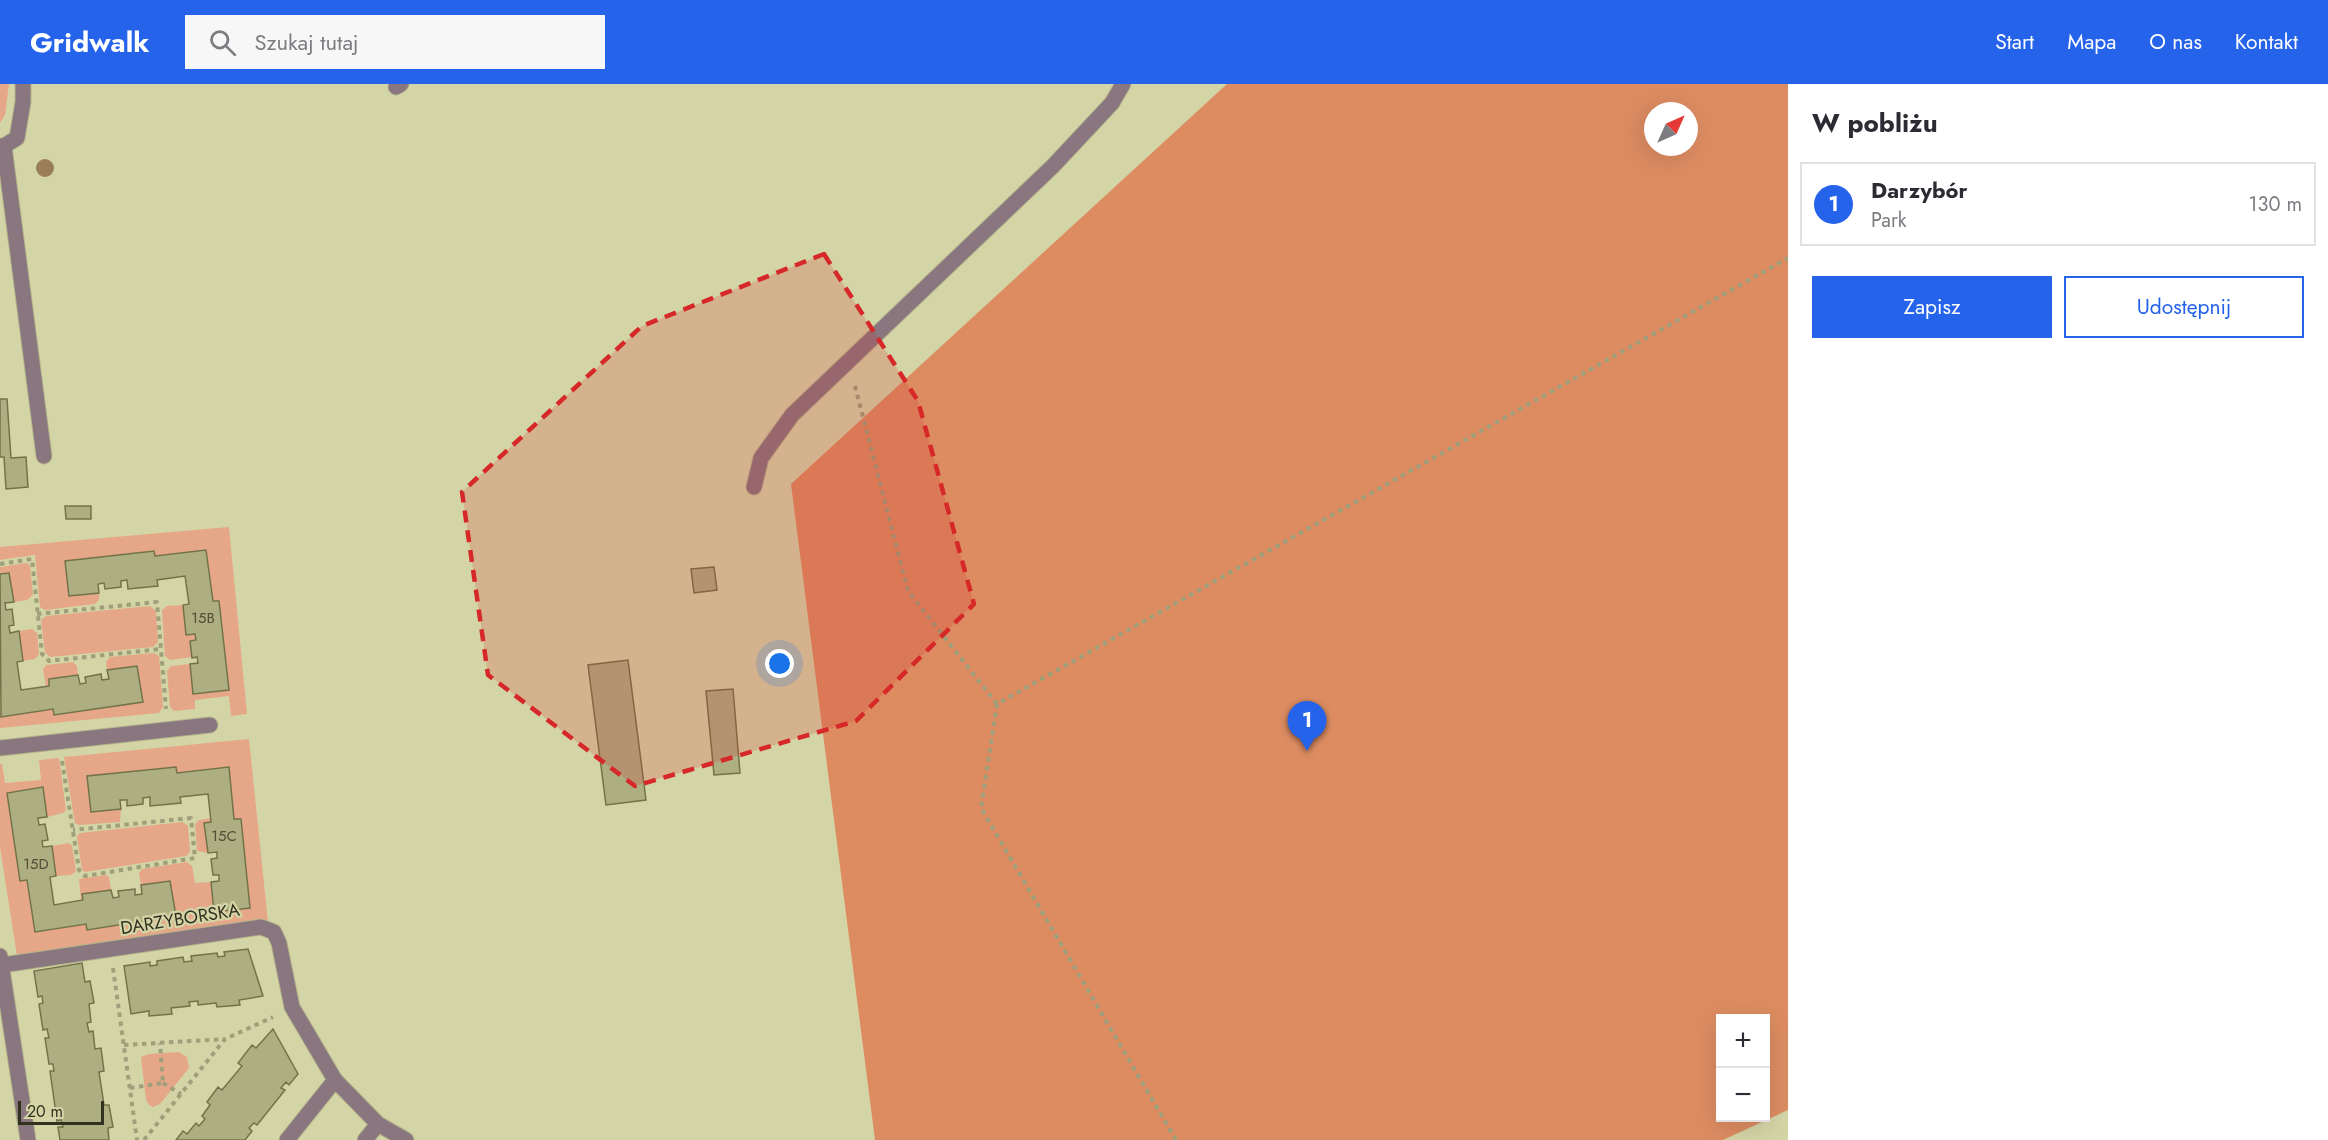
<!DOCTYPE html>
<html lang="pl">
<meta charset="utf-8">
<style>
:root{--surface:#fff;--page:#f7f7f7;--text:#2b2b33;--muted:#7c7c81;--line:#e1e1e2;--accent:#2563eb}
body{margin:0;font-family:Jost,sans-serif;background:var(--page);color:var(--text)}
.controls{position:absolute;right:18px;bottom:18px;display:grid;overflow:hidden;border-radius:0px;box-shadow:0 6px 24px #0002}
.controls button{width:54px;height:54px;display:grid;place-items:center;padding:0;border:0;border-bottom:2px solid var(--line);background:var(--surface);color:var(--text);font:30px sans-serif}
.compass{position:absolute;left:1644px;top:18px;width:54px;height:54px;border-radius:50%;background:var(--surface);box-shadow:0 6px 24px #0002;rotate:45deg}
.scale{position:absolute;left:18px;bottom:15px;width:86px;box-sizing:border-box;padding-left:6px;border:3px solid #31311f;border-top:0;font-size:16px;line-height:21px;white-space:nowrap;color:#31311f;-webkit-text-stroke:4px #d4d5a7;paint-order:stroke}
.you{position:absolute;left:780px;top:580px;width:21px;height:21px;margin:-15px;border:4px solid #fff;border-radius:50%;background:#1a73e8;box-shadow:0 0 0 9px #1a73e833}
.badge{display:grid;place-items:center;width:39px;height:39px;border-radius:50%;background:var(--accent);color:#fff;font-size:20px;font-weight:700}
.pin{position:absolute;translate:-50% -50px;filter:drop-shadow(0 2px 3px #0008)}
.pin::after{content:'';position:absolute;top:32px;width:21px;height:18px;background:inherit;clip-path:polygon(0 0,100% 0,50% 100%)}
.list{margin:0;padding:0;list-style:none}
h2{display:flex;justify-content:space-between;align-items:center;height:78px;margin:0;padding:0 24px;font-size:26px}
h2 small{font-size:20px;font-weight:400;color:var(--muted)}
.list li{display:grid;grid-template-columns:39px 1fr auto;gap:18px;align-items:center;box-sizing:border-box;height:84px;margin:0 12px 12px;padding:0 12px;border:2px solid var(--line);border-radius:0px}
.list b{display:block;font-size:22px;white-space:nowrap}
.list p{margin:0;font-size:20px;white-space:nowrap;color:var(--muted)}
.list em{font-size:20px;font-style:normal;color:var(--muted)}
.actions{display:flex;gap:12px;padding:18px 24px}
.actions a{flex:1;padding:14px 0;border:2px solid var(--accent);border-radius:0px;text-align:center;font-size:21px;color:var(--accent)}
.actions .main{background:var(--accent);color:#fff}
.icon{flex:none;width:33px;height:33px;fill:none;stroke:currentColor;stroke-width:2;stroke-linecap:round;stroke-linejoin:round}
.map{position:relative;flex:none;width:1788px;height:1056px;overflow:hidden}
header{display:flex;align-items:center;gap:36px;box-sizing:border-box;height:84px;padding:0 30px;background:var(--accent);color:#fff}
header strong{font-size:28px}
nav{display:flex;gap:33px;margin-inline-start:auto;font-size:21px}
.search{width:420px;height:54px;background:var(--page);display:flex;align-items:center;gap:15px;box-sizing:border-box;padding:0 21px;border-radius:0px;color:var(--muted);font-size:22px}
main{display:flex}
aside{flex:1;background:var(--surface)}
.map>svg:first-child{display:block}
.green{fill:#e5a787}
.forest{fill:#dd8c61;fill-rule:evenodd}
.building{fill:#adae82;stroke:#737349;stroke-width:1.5}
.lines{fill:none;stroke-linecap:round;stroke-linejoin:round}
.minor-casing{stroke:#b3b48c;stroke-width:17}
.path{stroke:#9f9f7b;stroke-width:4;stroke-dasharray:4.5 4.5;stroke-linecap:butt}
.minor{stroke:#89767f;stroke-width:15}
.tree{fill:#9a7e58}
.marked{fill:#d62828;fill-opacity:0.2;stroke:#d62828;stroke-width:4.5;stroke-dasharray:12 8;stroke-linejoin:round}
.labels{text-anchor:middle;stroke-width:4.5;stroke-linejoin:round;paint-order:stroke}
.number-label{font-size:15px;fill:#505038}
.street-label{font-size:18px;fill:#31311f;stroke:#d4d5a7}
</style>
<header>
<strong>Gridwalk</strong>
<div class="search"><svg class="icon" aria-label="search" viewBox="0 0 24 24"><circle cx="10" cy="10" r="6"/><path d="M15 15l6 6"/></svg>Szukaj tutaj</div>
<nav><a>Start</a><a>Mapa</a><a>O nas</a><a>Kontakt</a></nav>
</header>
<main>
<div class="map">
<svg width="1788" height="1056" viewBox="0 0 1788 1056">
<rect width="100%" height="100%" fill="#d4d5a7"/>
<path class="green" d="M0 0H9L5 31 0 39Z
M229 443 247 630 231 632 229 612 195 616V625L174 627 170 623 167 587 171 582 190 580 194 610 229 606 219 517H213L206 466 155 472 154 467 65 477 69 512 99 509V516L95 520 45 526 40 523 35 471 0 476V463Z
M26 479 30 481 33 511 27 516 14 518 9 489 0 490V483Z
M183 521 186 551 195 550 196 556 190 558 192 573 170 576 165 572 162 526 167 522Z
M150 522 156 527 158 558 153 563 51 573 45 569 41 536 46 532Z
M32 545 37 549 39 570 35 575 23 577 19 547Z
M154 569 159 572 163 623 159 629 0 644V624L2 633 53 625 55 631 142 618 107 586 106 578 110 573Z
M73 578 77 582 78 591 49 595V602H46L43 585 46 581Z
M249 655 268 838 17 872 0 763V680H2L5 699 41 696 39 676 59 674 66 726 63 729 47 733 42 703 7 709 20 797 27 796 35 848 86 840 88 846 176 832 170 797 141 801 139 789 142 785 187 778 192 782 195 799 211 798 214 828 250 824 241 735H234L229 684 177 689 176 683 88 692 91 728 121 725 120 738 79 741 75 739 64 673Z
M211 734V738L204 739 208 769 197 767 195 740 199 736Z
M183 738 188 742 190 768 186 772 85 788 82 786 77 752 80 749Z
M69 759 72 762 76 787 71 791 56 792 52 762Z
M106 791 109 793 111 806 82 810 83 816 81 817 79 795Z
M179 968 187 973 189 984 160 1020 153 1023 149 1021 146 1016 141 973 149 970Z"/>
<path class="forest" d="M1227 0H1788V1026L1723 1056H875L791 400ZM1653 27H1689V63H1653ZM1720 934H1766V1034H1720Z"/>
<path class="building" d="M0 315H7L11 374 26 373 28 403 6 405 4 373H0Z
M65 422H91V435H66Z
M206 466 213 517H219L229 606 193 610 190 580 198 579 197 573 192 574 190 557 196 556 195 550 186 551 183 521 189 520 185 492 157 496 158 502 128 505 127 496 121 497V503L105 505 104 499 98 500 99 509 69 512 65 477 154 467 155 472Z
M714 483 717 506 694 509 691 485Z
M9 489 14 518 5 519 6 526 12 525 14 541 9 542 10 549 19 547 23 577 17 578 21 606 49 602V595L78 591 80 600 86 599 85 593 101 590 102 596 109 595 107 586 137 582 143 618 54 631 53 625 1 633 0 490Z
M628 576 646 716 606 721 588 581Z
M733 605 740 689 714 691 706 607Z
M176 683 177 689 229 683 234 735H241L250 824 214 828 211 798 219 797V791H213L211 775 217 774V768L208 769 204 739 211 738 208 710 180 713 181 719 150 722V713L143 714V720L127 722V716H120L121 725 91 728 87 692Z
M43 703 47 733 38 734 39 741 45 740 48 756 42 757 43 763 52 762 56 792 50 793 54 821 83 816 82 810 111 806 113 814 119 813 118 807 135 805V811L142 810 141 801 170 797 176 832 87 846 86 840 35 848 27 796 20 797 7 709Z
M248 865 263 912 239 916 240 921 217 923 216 919 198 921V917L189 918 190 922 171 924 172 930 149 932V927L131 930 124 882 150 878V882L157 881V877L183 873 184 878 192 877 191 872 217 869 218 873 225 872 224 868Z
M82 879 85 898 90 897 94 919 89 920 91 938 87 939 89 948 93 947 95 965 101 964 104 987 99 988 104 1021H109L113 1043 108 1044 109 1056H60L58 1043H63L61 1036 57 1037 50 987H54L53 980H49L45 954H49L47 945 43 946 39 920 43 919 42 912 38 913 34 887Z
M273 945 298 990 289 1001 286 998 281 1004 285 1006 257 1041 254 1039 249 1044 252 1047 245 1056H176L183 1047 187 1050 196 1039 199 1042 205 1035 202 1032 210 1021 207 1018 218 1003 222 1006 242 982 238 979 252 961 256 964Z"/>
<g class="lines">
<g class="minor-casing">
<path id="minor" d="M396 3 401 0
M0 62H4L17 54 23 18V0
M4 62 44 372
M754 403 761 374 792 331 1053 82 1112 19 1123 0
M0 664 210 641
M0 872 28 1056
M2 881 261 843 274 848 279 859 292 923 335 996 378 1040 406 1056
M287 1056 335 996
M365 1056 378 1040"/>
</g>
<path class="path" d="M855 302 908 507 997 620
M0 480 32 475 42 570 49 577 161 565
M37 530 157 518 166 625
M62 677 79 786 85 792 195 774 191 734 73 746
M113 884 137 1056
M124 961 225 955
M163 999 181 1010
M130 1004 163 999 160 959
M144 1056 225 955 273 933
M1176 1056 981 724 997 620 1788 174"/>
<use href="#minor" class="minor"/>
</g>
<circle class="tree" cx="45" cy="84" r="9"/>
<path class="marked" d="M824 170 918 317 974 520 856 637 635 702 488 591 462 408 642 242Z"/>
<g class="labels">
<g class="number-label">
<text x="203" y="539">15B</text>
<text x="224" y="757">15C</text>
<text x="36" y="785">15D</text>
</g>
<g class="street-label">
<text transform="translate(180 835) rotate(-9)" y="6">DARZYBORSKA</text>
</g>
</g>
</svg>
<div class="controls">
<button>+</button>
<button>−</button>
</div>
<svg class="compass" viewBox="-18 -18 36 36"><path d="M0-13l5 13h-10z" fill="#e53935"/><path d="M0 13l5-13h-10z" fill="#7c7c81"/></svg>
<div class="scale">20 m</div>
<div class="you"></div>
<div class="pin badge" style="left:1307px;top:667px">1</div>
</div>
<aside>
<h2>W pobliżu<small></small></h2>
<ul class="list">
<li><span class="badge">1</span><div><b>Darzybór</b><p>Park</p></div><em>130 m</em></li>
</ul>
<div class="actions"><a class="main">Zapisz</a><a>Udostępnij</a></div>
</aside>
</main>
